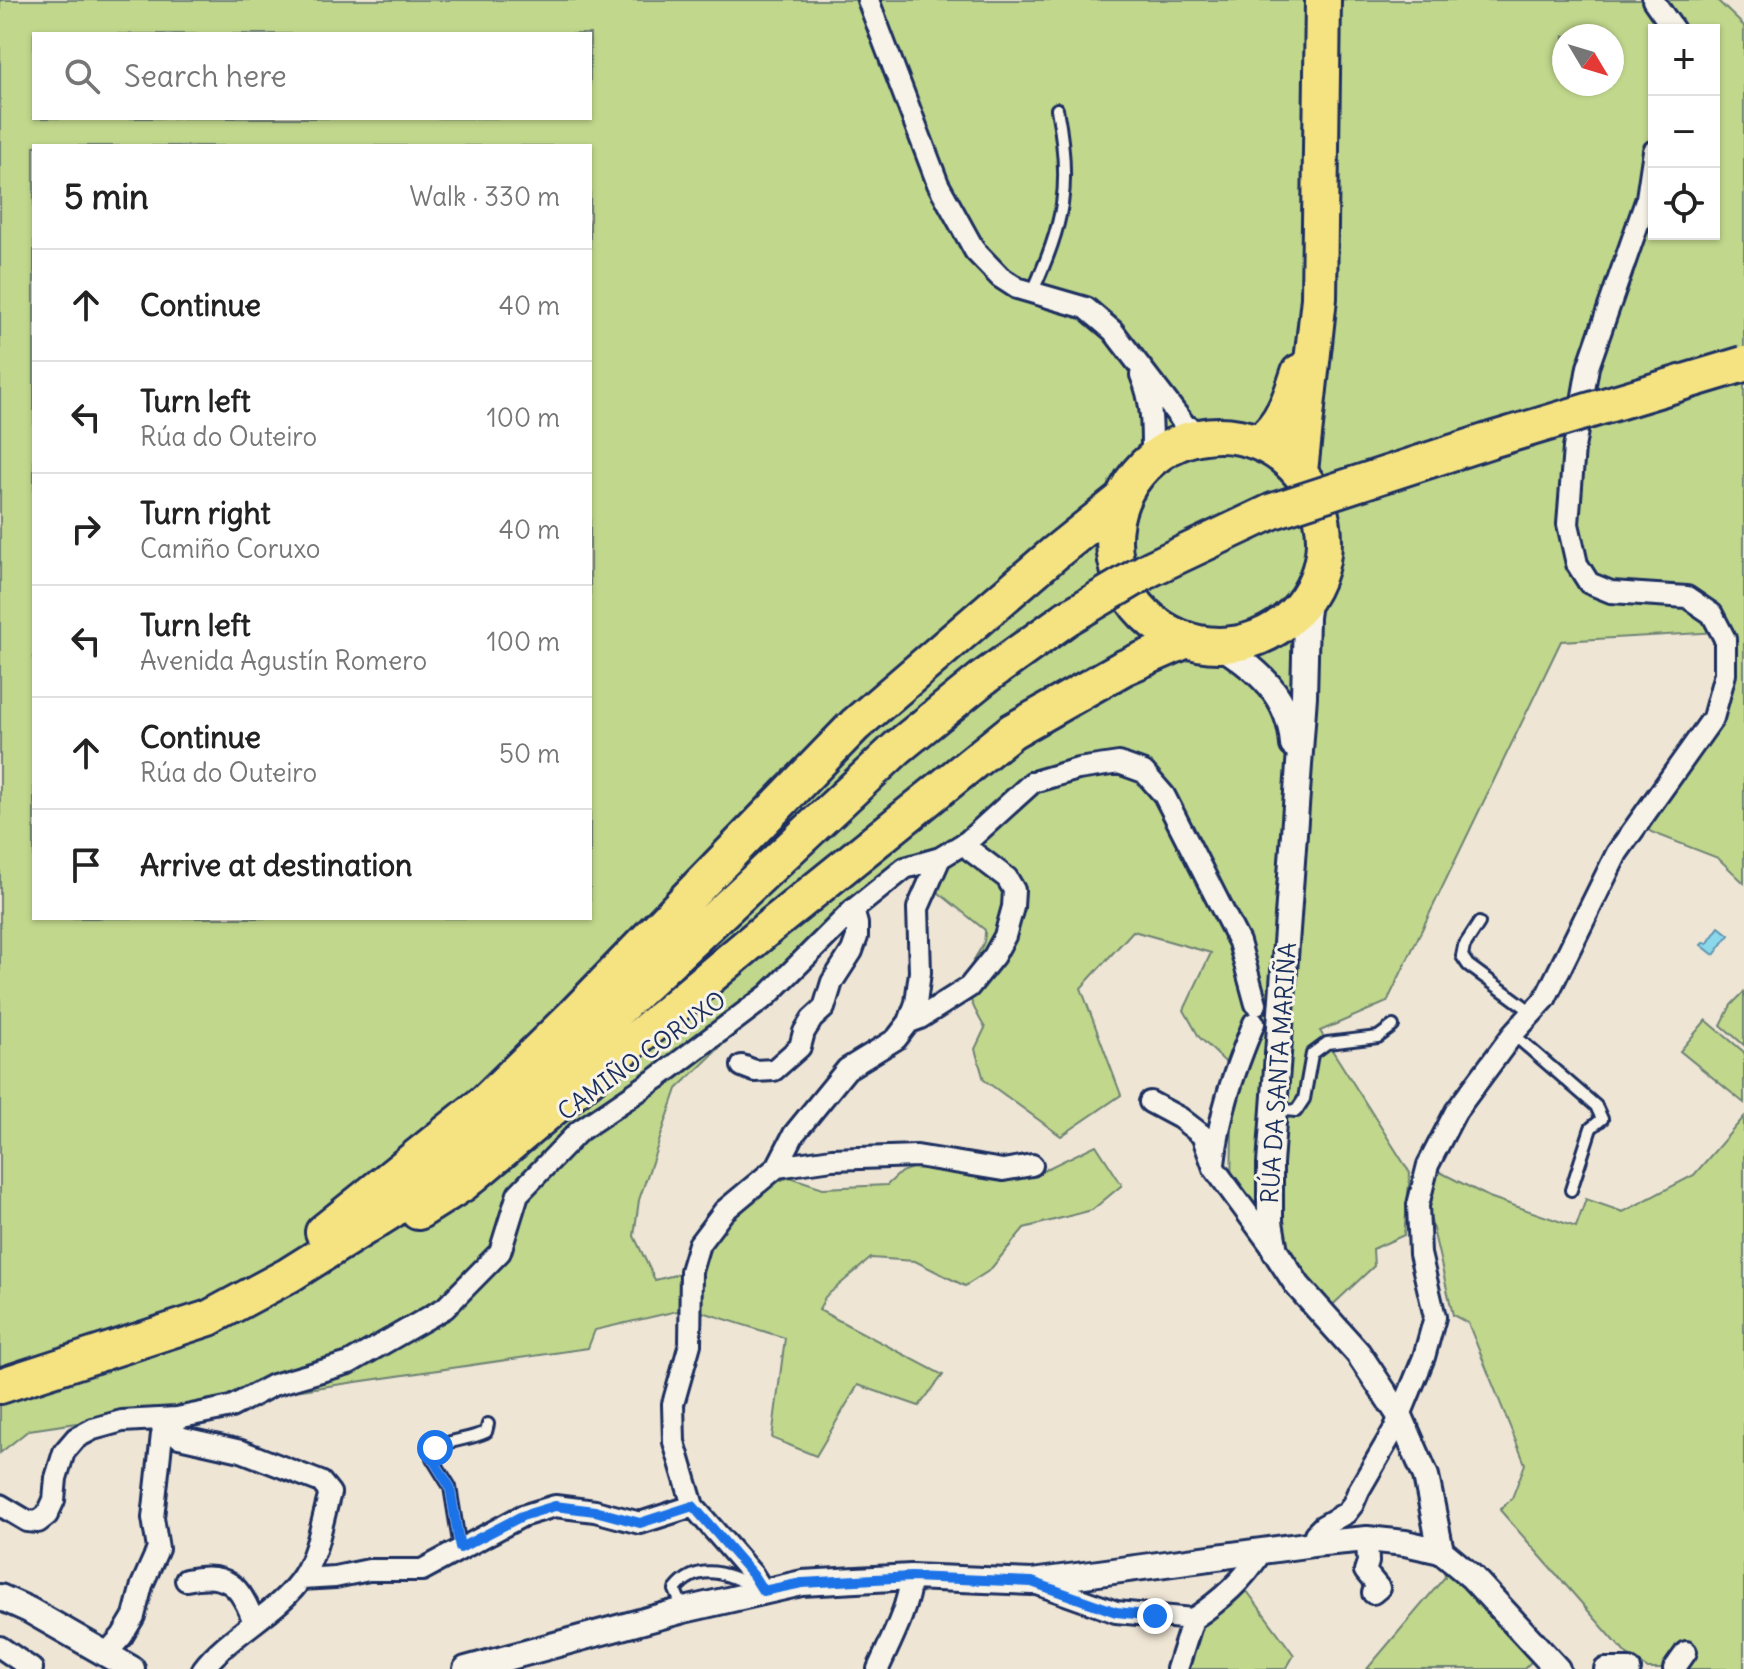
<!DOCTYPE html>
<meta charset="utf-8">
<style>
:root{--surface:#fff;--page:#f2f2f2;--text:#222;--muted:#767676;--line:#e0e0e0}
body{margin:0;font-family:Delius,sans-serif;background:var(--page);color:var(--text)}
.controls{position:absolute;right:24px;top:24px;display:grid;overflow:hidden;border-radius:0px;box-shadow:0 2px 6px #0004}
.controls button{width:72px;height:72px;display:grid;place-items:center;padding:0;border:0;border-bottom:2px solid var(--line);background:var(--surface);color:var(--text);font:40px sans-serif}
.compass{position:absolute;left:1552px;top:24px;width:72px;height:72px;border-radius:50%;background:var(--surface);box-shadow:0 2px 6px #0004;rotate:128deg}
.stop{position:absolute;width:24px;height:24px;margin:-18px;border:6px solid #1a73e8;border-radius:50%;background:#fff}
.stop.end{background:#1a73e8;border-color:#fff;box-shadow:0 2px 8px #0008}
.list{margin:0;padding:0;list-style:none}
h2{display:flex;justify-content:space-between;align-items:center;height:104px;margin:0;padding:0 32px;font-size:34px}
h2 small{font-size:26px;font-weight:400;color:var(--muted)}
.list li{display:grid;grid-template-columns:52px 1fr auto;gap:24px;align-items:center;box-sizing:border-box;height:112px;padding:0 32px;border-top:2px solid var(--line)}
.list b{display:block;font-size:30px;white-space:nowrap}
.list p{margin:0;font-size:26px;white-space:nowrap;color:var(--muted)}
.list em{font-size:26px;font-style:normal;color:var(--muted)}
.icon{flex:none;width:44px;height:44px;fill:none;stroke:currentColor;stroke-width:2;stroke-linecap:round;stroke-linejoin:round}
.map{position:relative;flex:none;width:1744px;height:1669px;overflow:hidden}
.search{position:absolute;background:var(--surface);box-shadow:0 2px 6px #0004;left:32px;top:32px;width:560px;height:88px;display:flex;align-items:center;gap:20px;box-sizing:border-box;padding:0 28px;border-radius:0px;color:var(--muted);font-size:30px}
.panel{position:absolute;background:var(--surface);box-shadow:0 2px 6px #0004;left:32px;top:144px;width:560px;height:776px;border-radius:0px}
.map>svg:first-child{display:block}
.green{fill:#c1d78c;stroke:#6e8375;stroke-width:2;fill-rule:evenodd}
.water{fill:#8bd8ea;stroke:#5e94b2;stroke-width:2}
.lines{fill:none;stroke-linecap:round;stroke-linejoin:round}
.service-casing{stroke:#1b2f5e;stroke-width:16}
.minor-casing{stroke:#1b2f5e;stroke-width:26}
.tertiary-casing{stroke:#1b2f5e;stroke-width:30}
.trunk-casing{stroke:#1b2f5e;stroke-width:40}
.service{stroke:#f7f3e8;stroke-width:10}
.minor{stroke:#f7f3e8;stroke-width:20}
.tertiary{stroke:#f7f3e8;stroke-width:24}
.trunk{stroke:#f5e382;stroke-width:34}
.trunk-bridge-casing{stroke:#1b2f5e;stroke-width:40;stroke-linecap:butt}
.trunk-bridge{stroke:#f5e382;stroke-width:34}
.route{stroke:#1a73e8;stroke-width:10}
.labels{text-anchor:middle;stroke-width:6;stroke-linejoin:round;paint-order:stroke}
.street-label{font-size:24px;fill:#1b2f5e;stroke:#f7f3e8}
</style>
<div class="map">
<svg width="1744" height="1669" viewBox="0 0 1744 1669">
<rect width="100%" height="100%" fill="#efe5d4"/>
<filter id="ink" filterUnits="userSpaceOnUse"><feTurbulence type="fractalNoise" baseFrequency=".0125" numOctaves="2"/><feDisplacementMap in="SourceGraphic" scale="16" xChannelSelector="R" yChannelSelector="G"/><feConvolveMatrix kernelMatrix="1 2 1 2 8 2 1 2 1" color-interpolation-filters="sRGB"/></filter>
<g filter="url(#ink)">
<path class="green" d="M0 0H1717L1744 26V883L1718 858 1651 832 1640 821 1713 718 1719 632 1561 641 1387 1002 1320 1031 1410 1173 1404 1235 1373 1249 1374 1266 1323 1314 1231 1191 1232 1128 1243 1079 1199 1037 1184 1010 1211 953 1133 931 1081 988 1121 1095 1061 1136 984 1080 975 1049 985 1028C972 1006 960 986 974 960 981 946 985 947 985 930L939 893 936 882 904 869 677 1089 639 1200 634 1236 655 1280 691 1271 725 1222 764 1186 790 1177 823 1188 887 1185 901 1172 920 1165 1036 1174 1096 1145 1122 1185 1092 1210 1024 1228 990 1270 965 1286 915 1261 871 1258 825 1297 819 1310 943 1375 919 1406 858 1385 816 1456 772 1438 785 1338 690 1308 595 1330 588 1348 29 1430 0 1453ZM1654 30H1714V234H1654ZM34 34H590V118H34ZM1564 36H1612V84H1564ZM34 146H590V918H34Z
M1744 992V1045L1721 1025 1731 1005Z
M1706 1020 1744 1052V1103L1680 1051Z
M1744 1117V1669H1648L1626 1654 1500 1510 1512 1498 1525 1464 1468 1323 1453 1315 1429 1212 1438 1171 1489 1197 1576 1227 1586 1199 1623 1212 1694 1175Z
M1441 1551 1522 1631 1532 1661 1524 1669H1367L1445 1577Z
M1247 1591 1294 1655 1286 1669H1188L1197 1629Z"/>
<path class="water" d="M1719 927 1729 935 1714 955 1701 945 1704 942 1707 944Z"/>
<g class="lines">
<g class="service-casing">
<path id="service" d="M1032 293C1064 222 1072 186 1057 109
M1479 923 1464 946 1462 956 1468 965 1532 1012
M1513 1034 1596 1106 1602 1119 1591 1128 1571 1190
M1274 1109 1296 1111 1304 1099 1312 1054 1327 1043 1378 1037 1393 1026
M460 1548 450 1487 432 1458 435 1448C451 1439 469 1440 486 1432L488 1424
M683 1608 675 1590C698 1560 729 1574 757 1588"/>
</g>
<g class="minor-casing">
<path id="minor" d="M868 0 938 184 975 251 1000 277 1017 288 1086 308 1113 331 1185 425 1206 435
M1653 0 1674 30
M1141 375C1153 403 1152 428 1152 459
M909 1022 920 1018 969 987 994 956 1005 936 1013 907 1014 890 1007 878 970 850 968 841
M742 1066 755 1071 774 1070 800 1047 804 1032 812 1019 824 1008 832 982 852 951 857 937V924L853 910
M1150 1102 1180 1118 1202 1135 1214 1168 1275 1251
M1214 1164C1220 1110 1234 1072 1254 1023
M777 1167 794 1134 847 1069 896 1039 909 1022 916 1003 920 972 918 908 940 858
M177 1418 173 1430 179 1437 241 1451 321 1482 330 1493C322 1520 318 1552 303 1576 280 1612 229 1634 203 1669
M0 1505 27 1521 38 1522 47 1515 54 1500 56 1478 64 1452 76 1438 93 1429 122 1421 177 1418 231 1407 273 1385 349 1363 445 1308 500 1252 518 1194 579 1131 659 1077 768 995 853 910 905 868 940 858 968 841 1033 782 1078 769 1119 763 1144 772 1164 795 1239 942 1256 1004
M1367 1539 1368 1562 1365 1571 1379 1588 1373 1593
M1313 1544 1315 1534 1323 1526 1346 1513 1353 1504 1359 1490 1394 1430 1424 1357 1435 1317 1420 1254 1418 1205 1428 1165 1456 1111 1513 1034 1545 999 1617 853 1713 718 1725 674V639L1712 614 1687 597 1611 592 1589 583 1577 564 1568 524 1574 448 1588 367 1647 198 1654 151
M301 1579 335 1577 369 1570H422L522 1516 555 1506 595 1511 640 1523 693 1506
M186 1580C227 1571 241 1585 254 1623
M1032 1582 1116 1612 1193 1619C1221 1600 1244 1580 1262 1551
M763 1591 753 1575 693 1506 674 1442 673 1404 690 1344 691 1271 699 1244 724 1211 777 1167 832 1159 917 1156 1003 1170 1032 1165
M0 1647 32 1669
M105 1655 122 1636 134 1616 142 1585 158 1549 153 1518 162 1434 173 1430
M878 1669C891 1640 908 1609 911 1577
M1177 1669 1193 1619
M1605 1669H1630
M1674 1669 1686 1652"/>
</g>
<g class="tertiary-casing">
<path id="tertiary" d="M1309 595 1306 617 1304 696 1270 1164V1222L1275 1251 1298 1286 1358 1353 1400 1416 1426 1476 1441 1551
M1220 645C1258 670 1290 696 1293 745
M0 1597 29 1610 132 1669
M466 1669 684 1610 802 1583 911 1577 1032 1582 1313 1544 1367 1539 1405 1543 1441 1551 1472 1577 1557 1669"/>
</g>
<g class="trunk-casing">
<path id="trunk" d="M1114 540a105 105 0 1 1 210 0a105 105 0 1 1-210 0Z
M1259 442C1282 424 1290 400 1299 372
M1300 471 1319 298 1323 0
M418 1212 464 1183 768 928 1012 731 1123 668 1187 640
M323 1232 486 1101 571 1018 855 725 1056 552 1122 499
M0 1386 209 1318 289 1275 391 1211 487 1132 897 748 982 679 1067 618"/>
</g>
<use href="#service" class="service"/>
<use href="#minor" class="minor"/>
<use href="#tertiary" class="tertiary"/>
<use href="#trunk" class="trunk"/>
<g class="trunk-bridge-casing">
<path id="trunk-bridge" d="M1067 618 1150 569 1273 511 1491 440 1744 364"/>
</g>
<use href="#trunk-bridge" class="trunk-bridge"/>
</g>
</g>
<g class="lines" filter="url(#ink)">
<path class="route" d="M435 1448 432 1458 450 1487 460 1548 522 1516 555 1506 595 1511 640 1523 693 1506 753 1575 763 1591 802 1583 911 1577 1032 1582 1116 1612 1155 1616"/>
</g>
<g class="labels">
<g class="street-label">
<text transform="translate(642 1056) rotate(-36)" y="8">CAMIÑO CORUXO</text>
<text transform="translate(1279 1073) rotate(-86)" y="8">RÚA DA SANTA MARIÑA</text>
</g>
</g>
</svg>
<div class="controls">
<button>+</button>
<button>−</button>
<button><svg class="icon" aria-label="locate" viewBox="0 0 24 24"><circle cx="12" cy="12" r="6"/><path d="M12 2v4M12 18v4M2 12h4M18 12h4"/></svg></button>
</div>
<svg class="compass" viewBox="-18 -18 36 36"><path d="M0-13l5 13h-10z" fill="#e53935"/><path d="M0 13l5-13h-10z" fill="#767676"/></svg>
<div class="stop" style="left:435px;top:1448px"></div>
<div class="stop end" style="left:1155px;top:1616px"></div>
<div class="search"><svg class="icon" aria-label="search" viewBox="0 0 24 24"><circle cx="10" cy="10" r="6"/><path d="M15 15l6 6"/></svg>Search here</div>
<section class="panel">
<h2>5 min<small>Walk · 330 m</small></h2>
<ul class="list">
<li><svg class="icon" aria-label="ahead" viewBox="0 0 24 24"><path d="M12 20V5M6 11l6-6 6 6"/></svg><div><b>Continue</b></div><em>40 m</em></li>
<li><svg class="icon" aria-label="left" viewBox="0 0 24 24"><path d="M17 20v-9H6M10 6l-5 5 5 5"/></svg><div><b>Turn left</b><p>Rúa do Outeiro</p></div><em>100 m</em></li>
<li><svg class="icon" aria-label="right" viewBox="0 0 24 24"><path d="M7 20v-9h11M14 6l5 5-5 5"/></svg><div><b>Turn right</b><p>Camiño Coruxo</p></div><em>40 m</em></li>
<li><svg class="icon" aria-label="left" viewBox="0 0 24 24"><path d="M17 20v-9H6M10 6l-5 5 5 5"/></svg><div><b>Turn left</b><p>Avenida Agustín Romero</p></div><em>100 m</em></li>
<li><svg class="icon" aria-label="ahead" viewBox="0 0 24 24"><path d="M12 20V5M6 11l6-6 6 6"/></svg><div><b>Continue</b><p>Rúa do Outeiro</p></div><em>50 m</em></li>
<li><svg class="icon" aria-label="arrive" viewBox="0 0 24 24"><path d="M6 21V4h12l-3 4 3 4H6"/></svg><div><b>Arrive at destination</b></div></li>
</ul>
</section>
</div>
